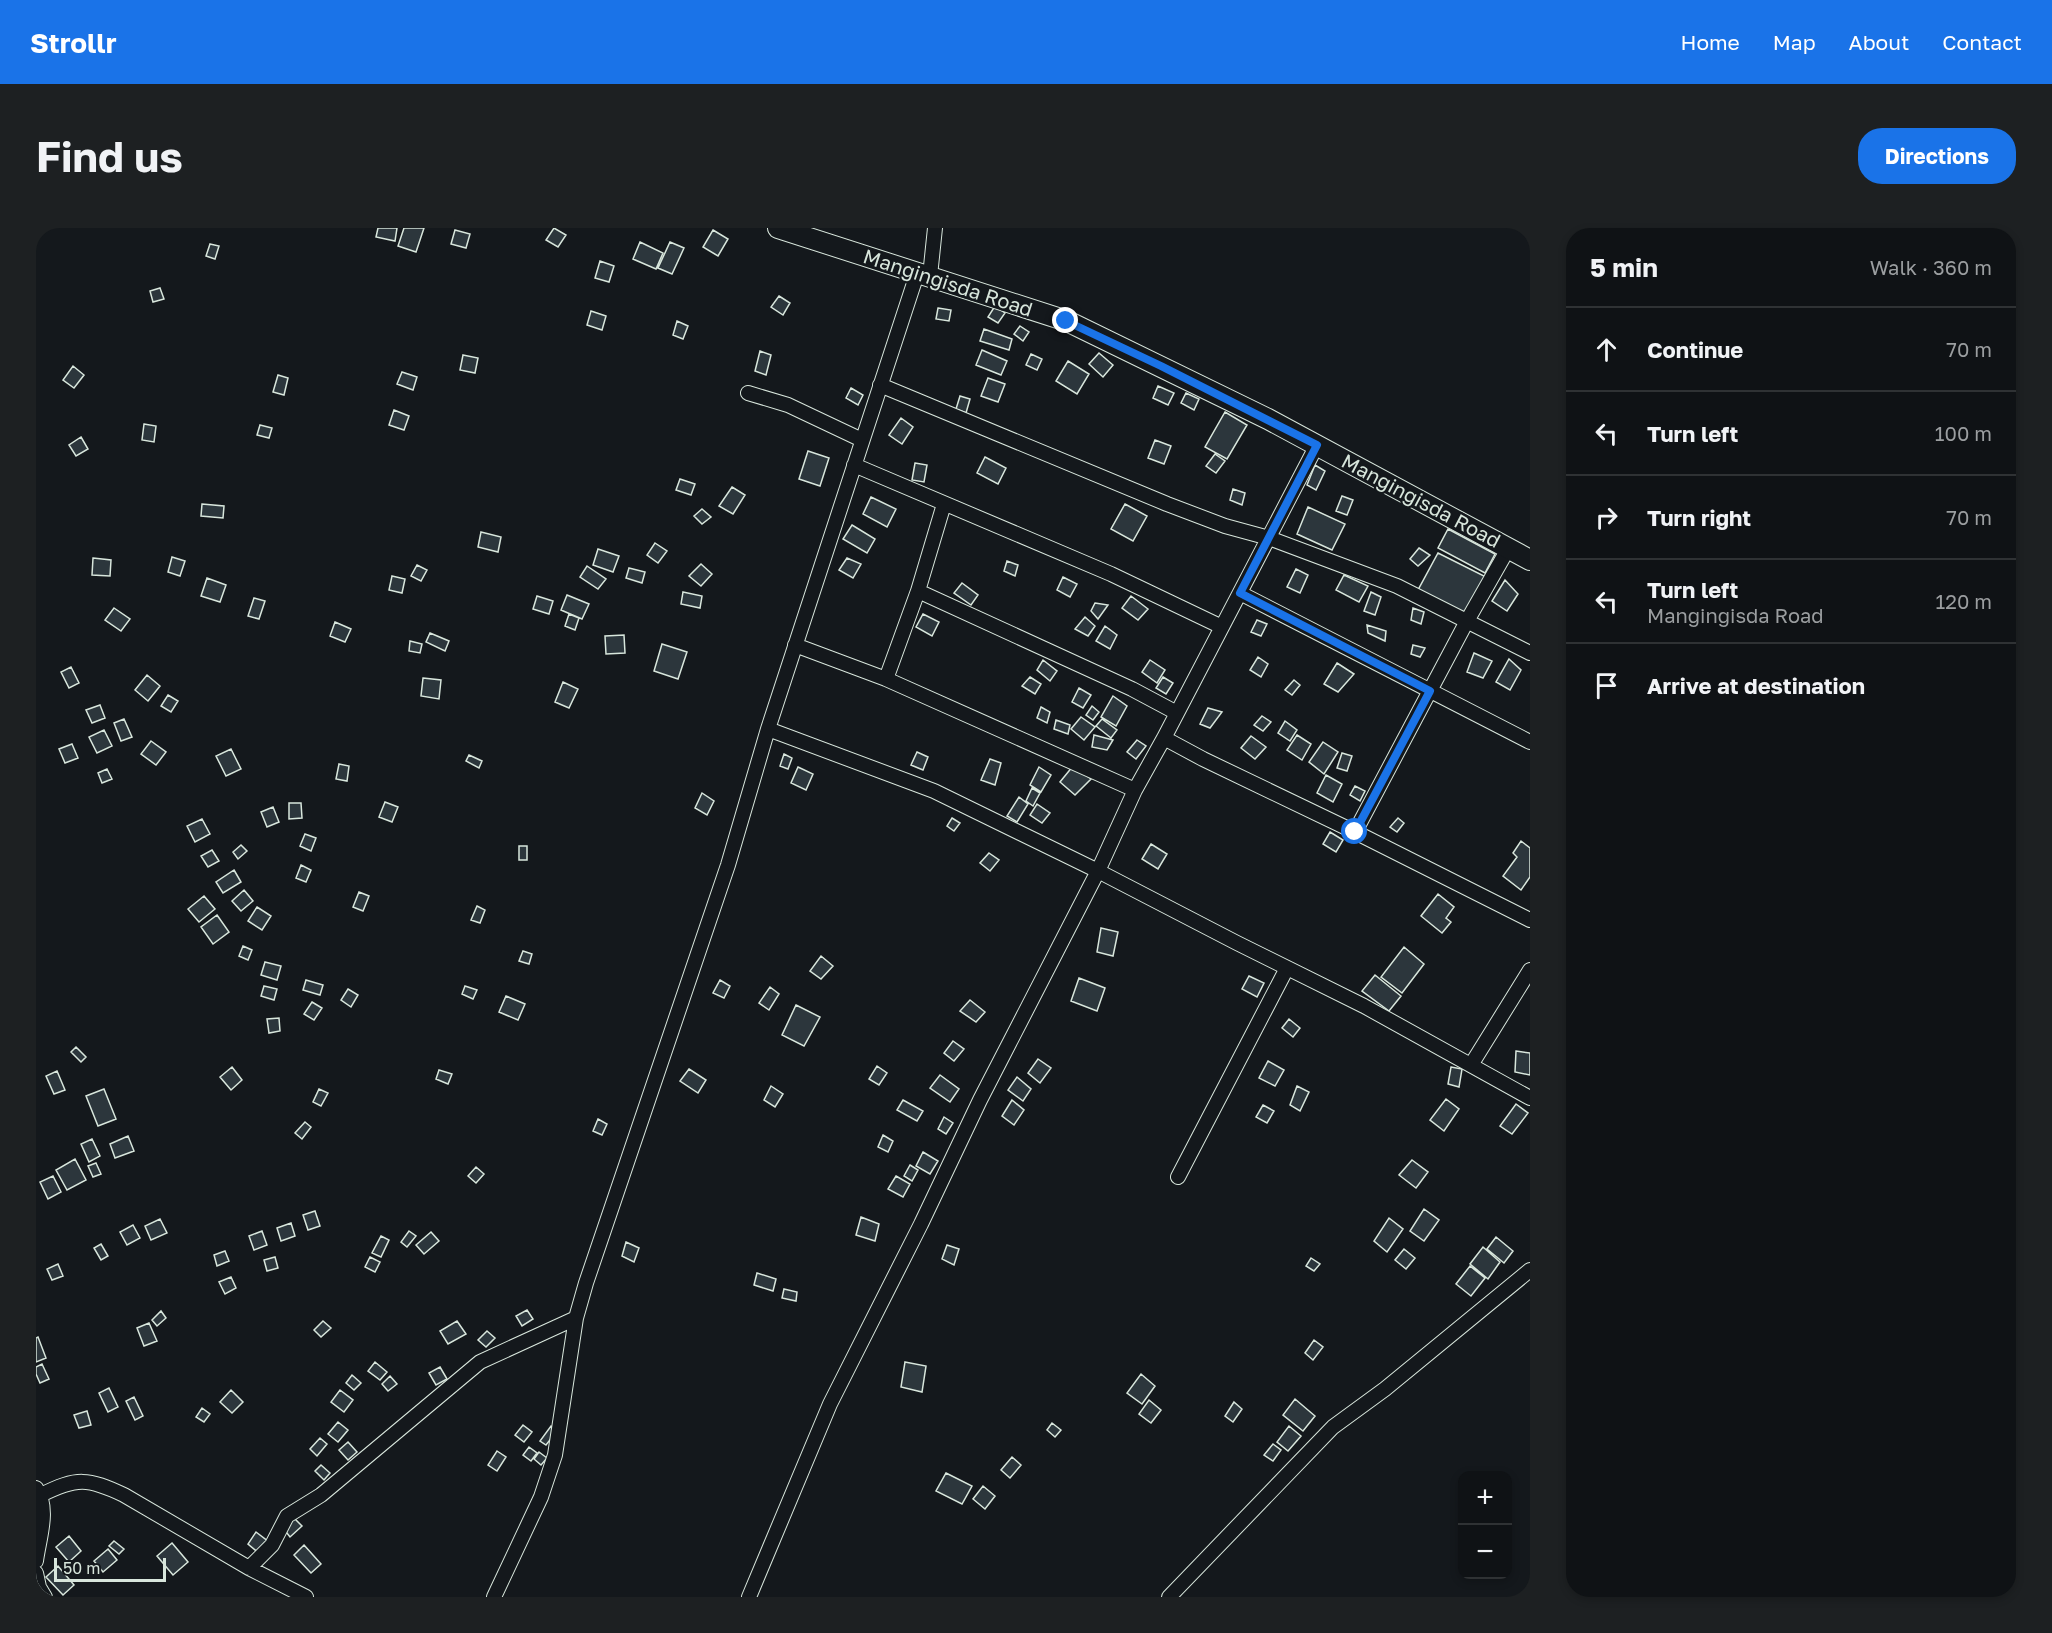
<!DOCTYPE html>
<meta charset="utf-8">
<style>
:root{--surface:#0f1215;--page:#1d2022;--text:#f1f3f6;--muted:#9b9ea0;--line:#2f3234;--accent:#1a73e8}
body{margin:0;font-family:"Golos Text",sans-serif;background:var(--page);color:var(--text)}
.controls{position:absolute;right:18px;bottom:18px;display:grid;overflow:hidden;border-radius:12px;box-shadow:0 3px 9px #0003}
.controls button{width:54px;height:54px;display:grid;place-items:center;padding:0;border:0;border-bottom:2px solid var(--line);background:var(--surface);color:var(--text);font:30px sans-serif}
.scale{position:absolute;left:18px;bottom:15px;width:112px;box-sizing:border-box;padding-left:6px;border:3px solid #d8e6dc;border-top:0;font-size:16px;line-height:21px;white-space:nowrap;color:#d8e6dc;-webkit-text-stroke:4px #14181c;paint-order:stroke}
.stop{position:absolute;width:18px;height:18px;margin:-14px;border:4px solid #1a73e8;border-radius:50%;background:#fff}
.stop.end{background:#1a73e8;border-color:#fff;box-shadow:0 2px 6px #0008}
.list{margin:0;padding:0;list-style:none}
h2{display:flex;justify-content:space-between;align-items:center;height:78px;margin:0;padding:0 24px;font-size:26px}
h2 small{font-size:20px;font-weight:400;color:var(--muted)}
.list li{display:grid;grid-template-columns:39px 1fr auto;gap:18px;align-items:center;box-sizing:border-box;height:84px;padding:0 24px;border-top:2px solid var(--line)}
.list b{display:block;font-size:22px;white-space:nowrap}
.list p{margin:0;font-size:20px;white-space:nowrap;color:var(--muted)}
.list em{font-size:20px;font-style:normal;color:var(--muted)}
.icon{flex:none;width:33px;height:33px;fill:none;stroke:currentColor;stroke-width:2;stroke-linecap:round;stroke-linejoin:round}
.map{position:relative;flex:none;width:1494px;height:1369px;overflow:hidden;border-radius:24px}
header{display:flex;align-items:center;gap:36px;box-sizing:border-box;height:84px;padding:0 30px;background:var(--accent);color:#fff}
header strong{font-size:28px}
nav{display:flex;gap:33px;margin-inline-start:auto;font-size:21px}
.intro{display:flex;align-items:center;justify-content:space-between;box-sizing:border-box;height:144px;padding:0 36px}
h1{margin:0;font-size:42px}
.button{padding:15px 27px;border-radius:24px;background:var(--accent);color:#fff;font-size:21px;font-weight:700}
main{display:flex;gap:36px;padding:0 36px}
aside{flex:1;background:var(--surface);border-radius:24px;box-shadow:0 3px 9px #0003}
.map>svg:first-child{display:block}
.building{fill:#2c363c;stroke:#d8e6dc;stroke-width:1.5}
.lines{fill:none;stroke-linecap:round;stroke-linejoin:round}
.street-casing{stroke:#d8e6dc;stroke-width:16}
.secondary-casing{stroke:#d8e6dc;stroke-width:22}
.street{stroke:#14181c;stroke-width:14}
.secondary{stroke:#14181c;stroke-width:20}
.route{stroke:#1a73e8;stroke-width:8}
.labels{text-anchor:middle;stroke-width:4.5;stroke-linejoin:round;paint-order:stroke}
.street-label{font-size:20px;fill:#d8e6dc;stroke:#14181c}
</style>
<header>
<strong>Strollr</strong>
<nav><a>Home</a><a>Map</a><a>About</a><a>Contact</a></nav>
</header>
<div class="intro"><h1>Find us</h1><a class="button">Directions</a></div>
<main>
<div class="map">
<svg width="1494" height="1369" viewBox="0 0 1494 1369">
<rect width="100%" height="100%" fill="#14181c"/>
<path class="building" d="M342 0H361L359 13 340 9Z
M368 0H388L380 24 362 18Z
M518 0 530 7 522 19 510 12Z
M419 2 434 6 430 20 415 16Z
M677 2 692 11 682 28 667 19Z
M604 14 627 25 620 41 597 31Z
M634 14 648 20 636 46 622 40Z
M174 16 183 18 179 31 170 28Z
M564 33 578 38 573 54 559 50Z
M124 60 128 71 117 74 114 63Z
M743 68 754 75 747 87 735 79Z
M959 78 969 85 962 95 952 89Z
M902 80 915 82 913 93 900 91Z
M555 83 570 88 566 102 551 97Z
M641 93 652 98 647 111 637 107Z
M984 98 993 104 987 113 978 106Z
M948 101 976 111 973 122 944 113Z
M946 122 971 133 965 147 940 137Z
M724 123 735 127 730 147 719 143Z
M1063 125 1077 137 1067 149 1053 136Z
M995 126 1006 131 1001 142 990 137Z
M427 127 442 130 439 145 424 142Z
M1032 133 1053 146 1041 166 1020 153Z
M37 138 48 147 38 160 27 152Z
M366 144 381 149 377 162 361 156Z
M242 147 252 150 248 167 237 164Z
M952 150 969 156 962 174 945 168Z
M1122 158 1138 165 1132 177 1117 170Z
M815 160 827 167 822 177 810 170Z
M1150 165 1163 171 1158 182 1145 175Z
M924 168 934 171 930 185 920 181Z
M358 182 373 188 368 202 353 197Z
M1189 184 1211 197 1191 231 1169 219Z
M865 190 877 199 866 216 853 207Z
M108 196 120 198 118 214 106 212Z
M224 197 236 200 233 210 221 207Z
M45 209 52 221 40 228 33 217Z
M1119 212 1135 218 1128 236 1112 230Z
M772 223 793 230 784 258 763 251Z
M1179 226 1189 233 1180 245 1170 238Z
M949 229 970 240 962 256 941 245Z
M879 235 891 237 888 254 876 252Z
M1279 237 1289 243 1280 262 1271 257Z
M644 251 659 256 655 267 640 262Z
M696 259 709 267 697 286 683 278Z
M1197 261 1209 265 1206 277 1194 272Z
M1306 268 1317 272 1311 287 1300 283Z
M835 269 860 281 851 299 827 286Z
M166 276 188 278 187 290 165 288Z
M1089 276 1111 288 1097 313 1075 301Z
M1272 279 1309 296 1296 322 1261 306Z
M666 281 675 289 666 296 658 288Z
M816 297 839 311 831 325 807 311Z
M1412 301 1459 326 1449 345 1402 320Z
M445 304 465 309 462 324 442 319Z
M619 315 631 323 622 335 611 327Z
M1383 320 1394 327 1382 338 1374 331Z
M562 321 583 328 577 344 557 337Z
M1402 325 1450 349 1428 386 1382 362Z
M136 329 149 333 144 348 132 344Z
M57 330 75 332 74 348 56 347Z
M811 330 825 336 817 350 803 342Z
M971 333 982 337 979 348 968 343Z
M665 336 676 346 665 358 653 348Z
M381 337 391 342 385 353 375 348Z
M551 338 570 351 562 361 544 349Z
M593 340 609 344 606 355 590 350Z
M1260 341 1272 347 1264 365 1251 359Z
M1308 347 1332 358 1323 374 1300 362Z
M356 348 369 351 366 365 353 362Z
M1027 349 1041 356 1034 369 1021 362Z
M171 350 190 357 184 374 165 368Z
M1469 352 1482 366 1471 383 1456 373Z
M926 355 942 367 935 377 918 365Z
M647 364 666 368 664 380 645 376Z
M1335 364 1345 369 1339 387 1328 383Z
M531 367 553 376 546 391 525 382Z
M501 368 517 373 513 386 497 381Z
M1095 368 1112 381 1102 392 1086 380Z
M218 370 229 373 223 391 212 388Z
M1059 375 1072 377 1062 391 1055 383Z
M78 380 94 391 85 403 69 392Z
M1377 380 1388 384 1385 396 1375 392Z
M533 386 543 390 539 402 529 398Z
M887 386 903 394 896 408 880 399Z
M1049 389 1059 398 1052 408 1039 401Z
M1221 392 1231 396 1225 408 1215 404Z
M299 394 315 401 309 414 294 408Z
M1331 397 1350 403 1349 413 1332 405Z
M1069 398 1081 407 1074 421 1060 413Z
M394 405 413 413 409 423 390 414Z
M588 407 589 425 570 426 569 408Z
M374 413 386 416 384 425 373 423Z
M626 416 651 424 642 451 618 443Z
M1377 417 1389 420 1384 429 1375 426Z
M1438 425 1456 433 1447 450 1431 444Z
M1222 429 1232 436 1225 449 1214 442Z
M1473 431 1485 442 1474 462 1460 454Z
M1007 432 1021 443 1014 453 1001 442Z
M1114 432 1129 442 1121 455 1106 444Z
M1301 435 1318 446 1302 464 1288 456Z
M35 439 43 455 33 460 25 444Z
M111 447 124 458 112 473 99 462Z
M994 449 1005 456 999 466 986 458Z
M1127 449 1137 455 1130 466 1120 460Z
M387 450 405 452 403 471 385 468Z
M1258 452 1264 457 1256 467 1249 462Z
M527 454 542 461 533 480 519 474Z
M1043 460 1055 467 1047 480 1036 474Z
M132 467 142 473 135 484 125 478Z
M1077 468 1091 478 1080 498 1065 489Z
M64 477 69 490 56 495 50 482Z
M1056 478 1063 484 1057 492 1050 487Z
M1005 479 1014 484 1011 495 1001 490Z
M1172 480 1186 484 1174 500 1164 496Z
M1226 488 1235 494 1227 503 1218 497Z
M1045 489 1059 499 1048 512 1035 501Z
M88 491 96 509 85 513 78 495Z
M1066 491 1081 502 1075 510 1060 498Z
M1020 492 1034 497 1032 506 1018 501Z
M1249 493 1261 502 1254 513 1242 505Z
M68 502 76 518 61 525 53 509Z
M1058 507 1077 512 1071 522 1056 519Z
M1261 507 1275 516 1266 532 1251 522Z
M1215 508 1230 519 1219 531 1205 520Z
M1101 512 1110 518 1100 531 1091 524Z
M115 513 130 524 120 537 105 526Z
M1287 514 1302 524 1288 546 1273 534Z
M36 516 42 530 29 535 23 521Z
M195 521 205 541 190 548 180 528Z
M881 524 892 529 887 542 875 537Z
M1306 525 1316 528 1311 543 1301 540Z
M748 526 756 530 752 541 744 538Z
M433 527 446 533 443 540 430 533Z
M954 531 965 535 959 557 945 552Z
M303 536 313 538 311 553 300 551Z
M1037 538 1055 551 1039 567 1024 554Z
M762 539 777 546 770 562 755 555Z
M1003 539 1015 547 1005 564 994 557Z
M71 541 76 551 66 555 62 545Z
M1290 547 1306 556 1297 574 1281 565Z
M1319 558 1329 563 1324 573 1314 567Z
M996 560 1004 565 997 578 990 573Z
M666 565 678 573 671 587 659 580Z
M983 569 992 576 981 594 971 588Z
M349 574 362 579 356 594 343 589Z
M253 575H265L266 590 253 591Z
M1001 576 1014 585 1006 595 994 587Z
M237 579 243 594 231 599 225 584Z
M916 590 924 595 918 603 911 598Z
M1362 590 1368 595 1361 604 1354 599Z
M166 591 174 606 159 614 151 598Z
M1294 604 1307 612 1300 624 1287 616Z
M269 606 280 610 275 623 264 618Z
M1485 613 1494 620V649L1485 662 1467 648 1481 629 1477 625Z
M1115 616 1131 626 1122 641 1106 631Z
M205 617 211 623 202 631 197 624Z
M483 618H491V632H483Z
M176 622 183 633 172 639 165 628Z
M953 625 963 632 954 643 944 635Z
M265 637 275 642 270 654 260 650Z
M198 642 205 654 187 665 180 654Z
M208 662 217 673 205 683 196 673Z
M323 664 333 668 327 683 317 679Z
M1402 666 1418 679 1410 690 1415 694 1406 705 1385 688Z
M168 668 179 681 163 694 152 681Z
M441 678 449 682 444 695 435 692Z
M221 679 235 688 226 702 212 693Z
M181 687 193 704 177 716 165 699Z
M1065 700 1082 704 1077 728 1061 724Z
M207 718 216 722 212 732 203 728Z
M1368 719 1388 736 1366 765 1345 749Z
M487 723 496 726 493 736 483 733Z
M785 728 797 738 785 751 774 743Z
M229 734 245 738 241 752 225 747Z
M1339 747 1365 768 1353 783 1326 763Z
M1213 748 1228 755 1221 769 1206 761Z
M1043 750 1069 760 1061 783 1035 773Z
M270 752 287 757 284 767 267 762Z
M684 752 694 758 688 770 677 765Z
M228 758 241 761 238 772 225 768Z
M429 758 441 762 437 771 426 766Z
M734 759 743 766 733 782 723 775Z
M312 761 322 767 315 779 305 772Z
M470 768 489 776 482 792 463 784Z
M934 772 949 784 940 794 924 783Z
M276 774 286 780 278 792 268 786Z
M760 777 784 789 768 818 746 807Z
M243 790 244 803 233 805 231 791Z
M1253 791 1264 800 1257 809 1246 800Z
M917 813 928 821 918 833 908 825Z
M40 819 50 829 45 834 35 824Z
M1480 823 1494 825V847L1479 844Z
M1002 831 1015 840 1004 855 992 845Z
M1232 833 1248 842 1239 858 1223 850Z
M841 838 851 845 843 857 833 851Z
M196 839 206 852 195 862 184 849Z
M1415 839 1426 841 1423 859 1412 856Z
M653 841 670 852 662 865 644 853Z
M403 842 416 846 412 856 400 851Z
M21 843 29 862 18 866 10 848Z
M904 847 923 861 914 874 894 860Z
M981 849 995 861 987 873 972 862Z
M735 858 747 866 739 879 728 872Z
M1261 858 1273 864 1264 883 1254 877Z
M68 861 80 891 62 898 50 868Z
M283 861 292 865 285 878 277 874Z
M1410 871 1423 881 1408 903 1394 892Z
M867 872 887 883 881 893 861 882Z
M976 872 988 882 978 897 966 888Z
M1480 876 1492 885 1476 906 1464 898Z
M1227 877 1238 883 1231 895 1220 889Z
M908 889 917 895 910 906 902 901Z
M562 891 571 896 566 907 557 903Z
M269 894 275 899 266 911 259 905Z
M847 907 857 913 852 924 842 919Z
M92 908 98 923 79 930 74 916Z
M56 911 64 928 53 934 45 916Z
M887 924 902 933 894 946 880 938Z
M39 931 50 952 31 962 20 942Z
M1376 932 1392 944 1380 960 1363 947Z
M60 935 65 946 57 949 52 938Z
M874 937 882 942 876 953 868 948Z
M440 939 448 946 440 955 432 948Z
M17 948 25 964 12 971 4 954Z
M860 948 874 956 867 969 852 961Z
M1388 981 1403 992 1388 1013 1374 1003Z
M279 983 284 998 272 1002 267 987Z
M825 989 843 996 839 1013 820 1007Z
M1353 990 1367 1001 1351 1024 1338 1013Z
M124 991 131 1005 115 1012 109 998Z
M255 995 259 1008 245 1013 241 1000Z
M97 997 104 1010 91 1017 84 1004Z
M226 1003 231 1017 218 1022 213 1008Z
M373 1003 380 1008 371 1019 365 1014Z
M395 1004 403 1013 388 1026 380 1017Z
M345 1008 353 1012 345 1029 336 1025Z
M1460 1009 1477 1023 1468 1035 1451 1021Z
M590 1014 603 1020 598 1034 586 1028Z
M65 1016 72 1028 65 1032 58 1020Z
M911 1017 923 1021 918 1037 906 1031Z
M1447 1019 1464 1034 1452 1051 1434 1036Z
M1368 1021 1379 1030 1370 1041 1359 1032Z
M189 1023 193 1033 181 1038 178 1027Z
M239 1029 242 1040 231 1043 228 1032Z
M334 1029 344 1034 339 1044 329 1039Z
M1275 1030 1284 1036 1278 1043 1270 1038Z
M22 1036 27 1048 16 1052 11 1041Z
M1434 1038 1449 1050 1435 1068 1420 1056Z
M721 1045 740 1051 737 1063 718 1057Z
M195 1049 200 1060 189 1066 183 1054Z
M748 1061 761 1064 760 1073 746 1070Z
M491 1082 497 1091 486 1098 480 1088Z
M125 1083 130 1090 121 1098 116 1092Z
M287 1093 295 1100 285 1109 278 1102Z
M421 1093 430 1106 412 1116 404 1103Z
M113 1095 121 1113 108 1118 101 1100Z
M451 1103 459 1110 450 1119 442 1112Z
M2 1109 10 1130 0 1134V1110Z
M1278 1112 1287 1119 1277 1132 1269 1125Z
M339 1134 351 1144 344 1152 332 1143Z
M869 1134 890 1138 886 1164 865 1159Z
M6 1136 13 1151 4 1155 0 1146V1139Z
M404 1139 411 1151 400 1157 393 1145Z
M1105 1146 1119 1158 1106 1176 1091 1165Z
M316 1147 325 1155 318 1162 310 1155Z
M354 1148 361 1156 352 1163 346 1156Z
M73 1160 82 1179 72 1184 63 1165Z
M195 1162 207 1174 196 1185 184 1174Z
M304 1162 317 1172 308 1184 295 1174Z
M98 1169 107 1188 99 1192 90 1173Z
M1259 1171 1279 1188 1267 1203 1247 1187Z
M1113 1172 1125 1182 1115 1195 1103 1186Z
M1198 1174 1206 1181 1197 1194 1189 1188Z
M166 1180 174 1186 168 1194 160 1189Z
M51 1183 55 1197 43 1200 38 1187Z
M302 1194 312 1202 302 1214 292 1206Z
M1016 1195 1025 1202 1019 1209 1011 1202Z
M487 1197 496 1204 488 1214 479 1207Z
M515 1198 521 1203 510 1217 504 1213Z
M1253 1198 1265 1208 1252 1223 1241 1214Z
M284 1210 291 1216 281 1228 274 1221Z
M312 1214 321 1224 312 1232 303 1222Z
M1237 1216 1245 1222 1237 1233 1228 1227Z
M493 1219 501 1225 495 1233 487 1227Z
M461 1223 470 1229 461 1243 452 1237Z
M503 1224 511 1230 505 1237 498 1231Z
M976 1229 985 1237 974 1250 965 1242Z
M285 1237 294 1245 288 1252 279 1243Z
M910 1245 936 1258 926 1276 900 1263Z
M947 1258 959 1268 949 1281 937 1271Z
M258 1290 266 1298 254 1309 247 1300Z
M220 1304 233 1314 224 1326 212 1316Z
M33 1308 45 1323 33 1334 20 1319Z
M78 1313 88 1321 83 1326 73 1318Z
M136 1315 152 1334 137 1347 121 1328Z
M268 1317 285 1336 275 1345 258 1327Z
M72 1321 81 1332 67 1344 58 1333Z
M22 1338 38 1357 27 1367 10 1349Z"/>
<g class="lines">
<g class="street-casing">
<path id="street" d="M894 48 899 0
M844 157 1131 276 1189 298 1233 310 1361 358 1494 425
M712 165 752 177 826 212
M818 237 1075 346 1186 399
M908 276 882 363 1096 461 1141 485
M1204 365 1494 514
M759 417 850 451 882 363
M850 451 1099 562
M732 501 898 563 1062 643 1201 715 1328 778 1494 870
M1128 510 1167 531 1319 604 1431 393 1472 321
M1319 604 1494 692
M1435 837 1494 742
M1142 949 1251 740
M0 1260C14 1281 3 1310 0 1333
M5 1267C41 1249 52 1250 88 1267L213 1340 270 1369
M213 1340 236 1317 251 1288 285 1267 444 1134 540 1090
M0 1345 3 1359 9 1369
M458 1369 505 1269 519 1227 540 1090 550 1055 692 637 732 501 881 46
M713 1369 794 1176 885 996 944 872 1062 643 1099 562 1128 510 1281 217
M1133 1369 1297 1199 1349 1161 1494 1042"/>
</g>
<g class="secondary-casing">
<path id="secondary" d="M742 0 1031 93 1232 191 1494 332"/>
</g>
<use href="#street" class="street"/>
<use href="#secondary" class="secondary"/>
</g>
<g class="lines">
<path class="route" d="M1030 93 1125 138 1281 217 1204 365 1394 463 1319 604"/>
</g>
<g class="labels">
<g class="street-label">
<text transform="translate(912 55) rotate(18)" y="7">Mangingisda Road</text>
<text transform="translate(1385 273) rotate(28)" y="7">Mangingisda Road</text>
</g>
</g>
</svg>
<div class="controls">
<button>+</button>
<button>−</button>
</div>
<div class="scale">50 m</div>
<div class="stop" style="left:1319px;top:604px"></div>
<div class="stop end" style="left:1030px;top:93px"></div>
</div>
<aside>
<h2>5 min<small>Walk · 360 m</small></h2>
<ul class="list">
<li><svg class="icon" aria-label="ahead" viewBox="0 0 24 24"><path d="M12 20V5M6 11l6-6 6 6"/></svg><div><b>Continue</b></div><em>70 m</em></li>
<li><svg class="icon" aria-label="left" viewBox="0 0 24 24"><path d="M17 20v-9H6M10 6l-5 5 5 5"/></svg><div><b>Turn left</b></div><em>100 m</em></li>
<li><svg class="icon" aria-label="right" viewBox="0 0 24 24"><path d="M7 20v-9h11M14 6l5 5-5 5"/></svg><div><b>Turn right</b></div><em>70 m</em></li>
<li><svg class="icon" aria-label="left" viewBox="0 0 24 24"><path d="M17 20v-9H6M10 6l-5 5 5 5"/></svg><div><b>Turn left</b><p>Mangingisda Road</p></div><em>120 m</em></li>
<li><svg class="icon" aria-label="arrive" viewBox="0 0 24 24"><path d="M6 21V4h12l-3 4 3 4H6"/></svg><div><b>Arrive at destination</b></div></li>
</ul>
</aside>
</main>
